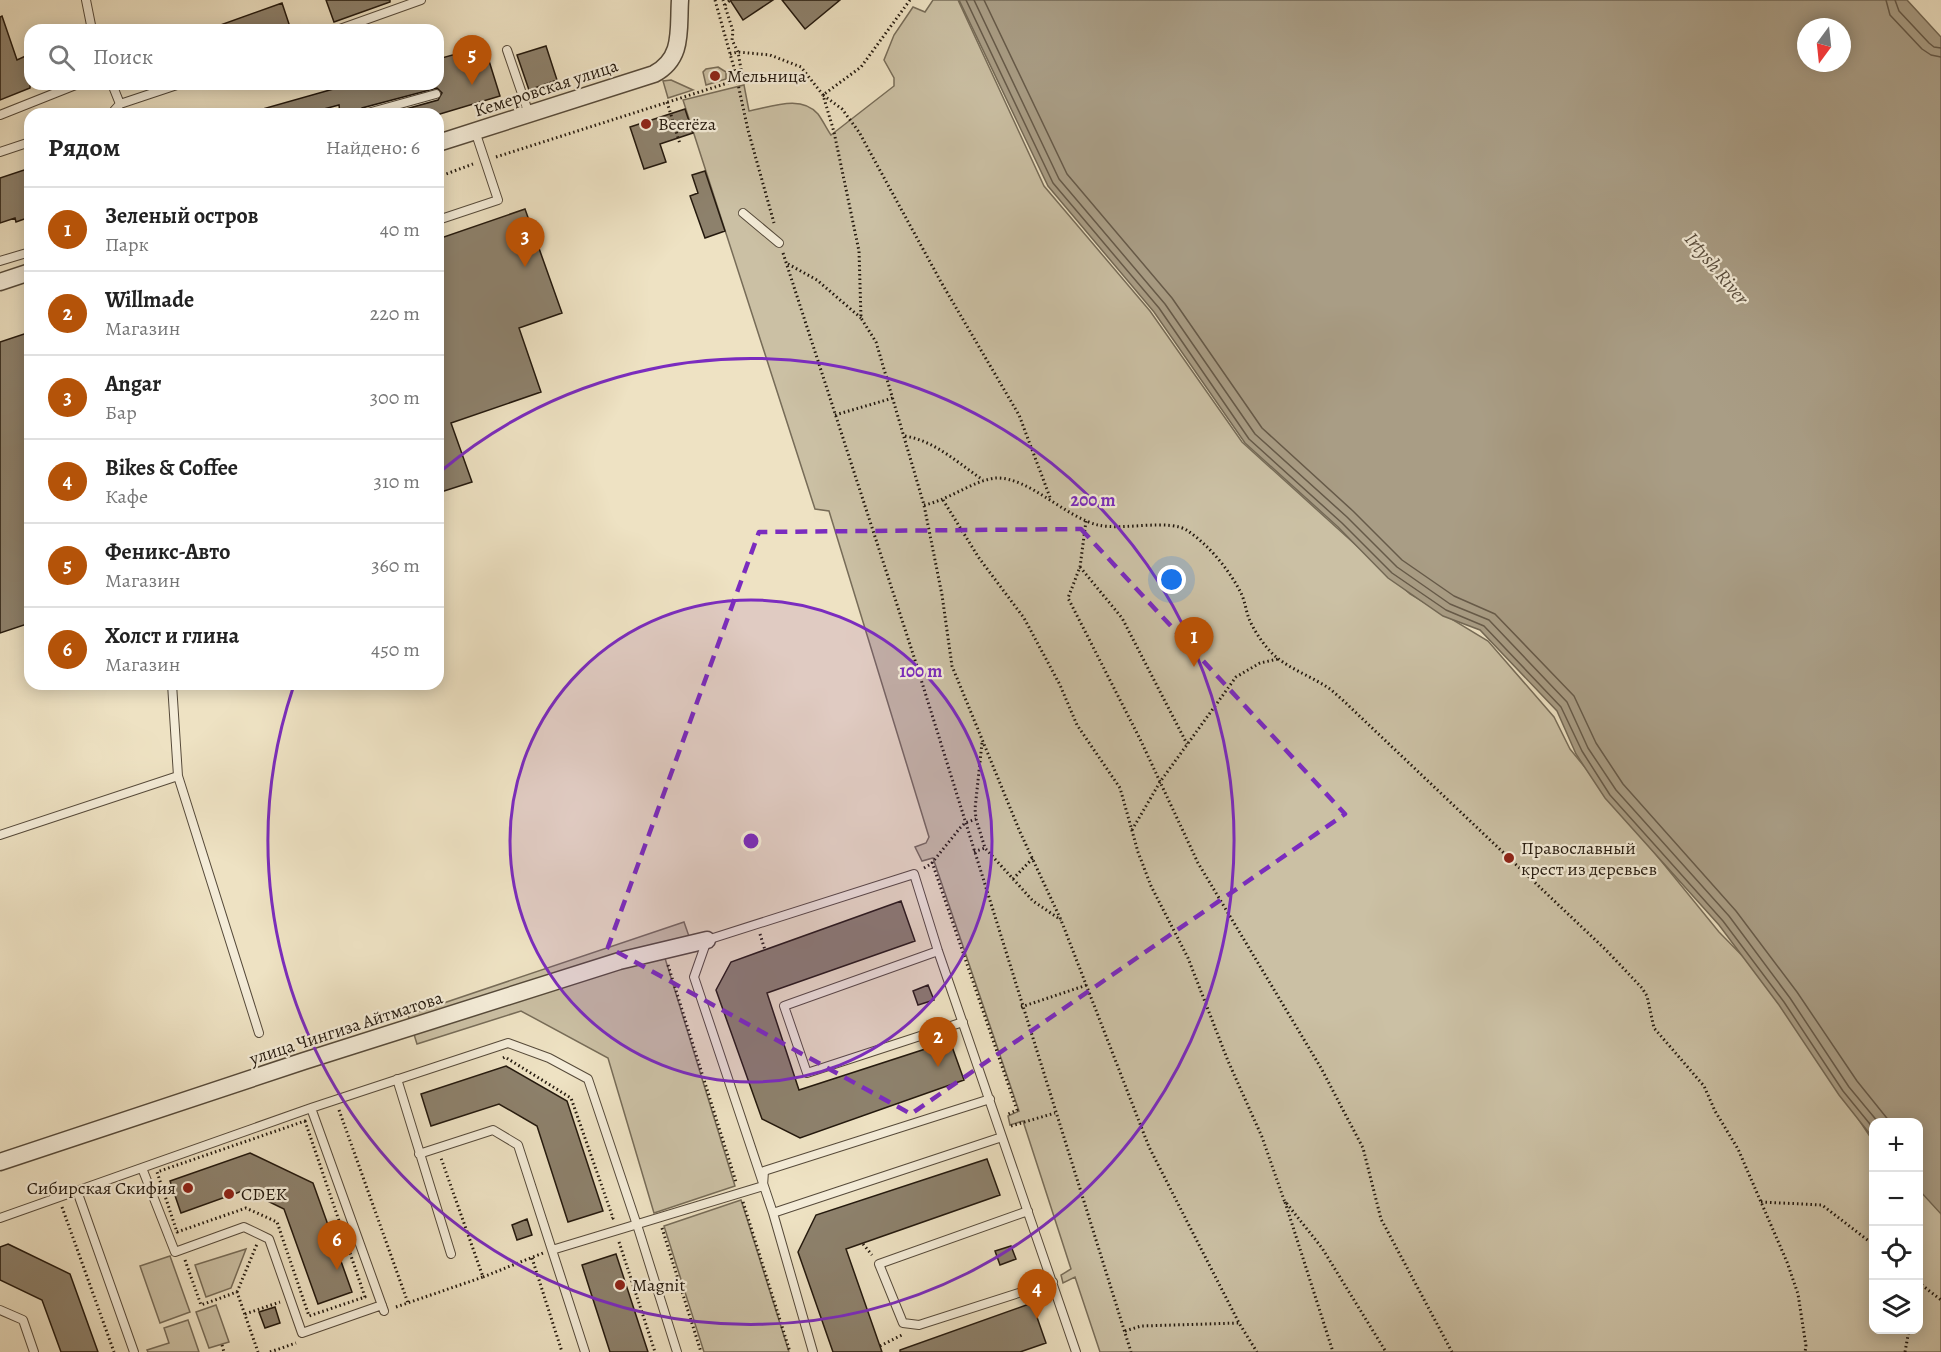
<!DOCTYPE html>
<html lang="ru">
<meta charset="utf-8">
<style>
:root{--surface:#fff;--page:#f2f2f2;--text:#222;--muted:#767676;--line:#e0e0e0;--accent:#b45309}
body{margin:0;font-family:Alegreya,serif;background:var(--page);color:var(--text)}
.controls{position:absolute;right:18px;bottom:18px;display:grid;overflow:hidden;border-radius:12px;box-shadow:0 3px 15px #0003}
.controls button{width:54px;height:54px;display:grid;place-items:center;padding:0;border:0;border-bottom:2px solid var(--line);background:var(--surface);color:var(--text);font:30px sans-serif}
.compass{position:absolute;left:1797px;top:18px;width:54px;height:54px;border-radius:50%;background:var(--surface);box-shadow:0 3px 15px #0003;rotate:195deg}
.you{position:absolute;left:1172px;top:580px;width:21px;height:21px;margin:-15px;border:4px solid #fff;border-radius:50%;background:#1a73e8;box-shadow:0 0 0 9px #1a73e833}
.badge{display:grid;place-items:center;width:39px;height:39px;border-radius:50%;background:var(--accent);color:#fff;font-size:20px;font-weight:700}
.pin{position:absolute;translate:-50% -50px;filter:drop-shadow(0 2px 3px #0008)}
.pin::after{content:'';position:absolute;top:32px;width:21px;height:18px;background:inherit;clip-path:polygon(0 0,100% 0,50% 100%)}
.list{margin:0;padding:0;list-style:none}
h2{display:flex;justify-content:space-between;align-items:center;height:78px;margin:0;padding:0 24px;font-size:26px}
h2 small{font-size:20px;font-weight:400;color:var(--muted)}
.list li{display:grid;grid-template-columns:39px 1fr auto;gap:18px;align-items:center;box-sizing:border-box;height:84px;padding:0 24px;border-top:2px solid var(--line)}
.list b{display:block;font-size:22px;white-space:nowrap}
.list p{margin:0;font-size:20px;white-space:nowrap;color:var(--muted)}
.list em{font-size:20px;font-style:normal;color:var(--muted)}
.icon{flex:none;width:33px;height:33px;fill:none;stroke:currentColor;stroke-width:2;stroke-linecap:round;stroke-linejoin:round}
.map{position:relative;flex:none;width:1941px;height:1352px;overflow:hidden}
.search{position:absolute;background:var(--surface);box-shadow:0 3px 15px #0003;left:24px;top:24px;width:420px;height:66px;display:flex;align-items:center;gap:15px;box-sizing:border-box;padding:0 21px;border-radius:18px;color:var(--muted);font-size:22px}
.panel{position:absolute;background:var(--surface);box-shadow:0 3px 15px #0003;left:24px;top:108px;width:420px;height:582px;border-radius:18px}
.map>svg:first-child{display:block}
.green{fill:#cbc0a4;stroke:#776c58;stroke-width:1.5}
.water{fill:#a99d85;stroke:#736855;stroke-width:1.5;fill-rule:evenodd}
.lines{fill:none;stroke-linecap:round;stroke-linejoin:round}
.shore{stroke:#665a49;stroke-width:1.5}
.building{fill:#8d816c;stroke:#23180d;stroke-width:1.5}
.service-casing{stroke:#564a3a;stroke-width:10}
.minor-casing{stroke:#564a3a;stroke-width:19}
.path{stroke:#23180d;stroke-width:3;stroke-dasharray:1.5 3;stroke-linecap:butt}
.service{stroke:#f4ecd8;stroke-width:8}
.minor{stroke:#f4ecd8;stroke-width:16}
.marked{fill:none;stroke:#7b2cbf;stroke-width:4.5;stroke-dasharray:12 8;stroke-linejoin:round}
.ring{fill:none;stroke:#7b2cbf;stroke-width:3}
.poi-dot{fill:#8f2418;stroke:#f4ecd8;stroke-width:2}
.labels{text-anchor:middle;stroke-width:4.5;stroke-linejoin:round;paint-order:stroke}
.poi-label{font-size:18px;fill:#23180d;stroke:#f4ecd8;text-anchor:start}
.street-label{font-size:18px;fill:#23180d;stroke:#f4ecd8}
.water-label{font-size:20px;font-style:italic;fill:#594d3d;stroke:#f4ecd8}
.centre{fill:#7b2cbf;stroke:#f4ecd8;stroke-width:3}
.ring-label{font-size:18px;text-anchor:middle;font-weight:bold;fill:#7b2cbf;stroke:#f4ecd8;stroke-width:4.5;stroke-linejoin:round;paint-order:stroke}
</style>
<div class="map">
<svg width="1941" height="1352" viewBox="0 0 1941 1352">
<rect width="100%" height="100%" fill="#eee2c3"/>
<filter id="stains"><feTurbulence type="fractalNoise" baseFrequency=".00333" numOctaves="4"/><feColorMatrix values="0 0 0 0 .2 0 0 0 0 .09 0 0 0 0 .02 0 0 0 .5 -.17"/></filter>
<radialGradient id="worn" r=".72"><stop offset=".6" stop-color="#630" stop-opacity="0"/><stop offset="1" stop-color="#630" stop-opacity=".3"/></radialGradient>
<path class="green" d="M933 0H958L1044 186 1150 311 1242 442 1410 594 1488 641 1554 717 1570 749 1719 932 1766 980 1873 1141 1874 1330H1918L1919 1186 1941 1209V1352H1100L1075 1277 1063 1283 1061 1275 1071 1269 1023 1121 1010 1125 1008 1116 1019 1111 933 858 922 861 915 847 926 843 929 837 829 511 815 509 683 100 744 85 749 111C771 107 801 94 818 114 823 121 827 129 831 135L894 86V78L884 60 894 35 913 7 925 12Z
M718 67 726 72V79L706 85 703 72 706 69Z
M671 80 693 90 668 98 663 81Z
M684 922 691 942 664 955 735 1186 654 1213 608 1058 521 1011 417 1044 408 1015Z
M741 1200 789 1352H704L664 1226Z
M246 1249 231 1288 206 1297 195 1265Z
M170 1256 190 1312 160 1323 140 1266Z
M216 1305 229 1342 209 1348 196 1312Z
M188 1320 199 1352H148L147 1350 169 1343 164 1328Z"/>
<path class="water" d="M959 0H1907L1941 37V1214L1919 1190 1918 1122H1874L1873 1138 1839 1095 1779 1005 1719 925 1605 798 1576 754 1557 711 1480 630 1443 616 1388 578 1338 527 1245 443 1154 312 1048 186ZM1806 27H1842V63H1806Z"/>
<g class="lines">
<path class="shore" d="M966 0 1053 183 1159 308 1249 439 1342 523 1392 573 1446 610 1484 626 1561 707 1582 751 1610 795 1723 921 1784 1002 1843 1091 1874 1129
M974 0 1059 179 1165 304 1255 434 1347 517 1397 567 1450 604 1489 620 1567 702 1588 748 1616 790 1729 916 1790 998 1849 1087 1878 1122
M984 0 1067 174 1172 298 1262 428 1353 511 1402 560 1454 596 1495 614 1574 696 1596 743 1623 784 1736 911 1797 992 1857 1081 1890 1122
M1886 0 1890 15 1922 49 1931 55 1941 57
M1895 0 1899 11 1929 43 1934 47 1941 48"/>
</g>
<path class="building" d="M326 0H390V2L334 22Z
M730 0H773L743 20Z
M782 0H840L805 29Z
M282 3 291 30H212V28Z
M2 16 17 60 30 54V88L0 100V17Z
M546 46 557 80 529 90 517 55Z
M485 48 500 96 440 114H388L438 100 442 93 437 88 362 108 358 114H340L339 105 305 114H259V110L351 84H438V59L456 54 455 57Z
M685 109 693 133 660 144 666 162 644 169 630 127Z
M30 168V217L16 222 15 218 0 223V178Z
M705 171 725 231 705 238 690 196 698 193 692 175Z
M525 209 562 313 519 328 541 392 451 423 472 482 438 493V239Z
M30 332V623L0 633V342Z
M901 901 915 941 767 993 799 1090 950 1041 964 1080 800 1138 762 1119 716 990 731 962Z
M928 985 934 1000 918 1005 913 991Z
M506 1066 567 1101 603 1211 568 1222 537 1126 499 1104 431 1126 421 1094Z
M250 1153 313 1183 352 1292 318 1304 284 1209 245 1190 181 1213 170 1181Z
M987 1159 1000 1195 846 1249 882 1352H833L798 1252 816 1215Z
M527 1219 532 1235 517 1240 512 1225Z
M8 1244 70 1274 98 1352H61L42 1300 0 1280V1247Z
M1011 1246 1016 1259 1000 1265 995 1251Z
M616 1254 648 1352H610L589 1287 582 1265Z
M1032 1303 1046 1343 1020 1352H900V1350Z
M275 1307 280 1323 265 1328 259 1312Z"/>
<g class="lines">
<g class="service-casing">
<path id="service" d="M86 0 92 30
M337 30 421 0
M507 50 529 114
M112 84 120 104
M111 114 120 104 180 84
M364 114 436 94
M0 115 78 84
M0 152 30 142
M743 213 779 243
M438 220 498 200 475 131
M0 261 30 252
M172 684 178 776 259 1033
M0 835 178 776
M938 951 784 1006 807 1073 963 1022
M397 1079 451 1254
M311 1108 384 1311
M419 1154 493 1130 518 1145 585 1352
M142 1168 175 1252 244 1227 269 1239 302 1333 382 1305
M77 1191 134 1352
M1028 1211 879 1264 903 1323 919 1325 1053 1282
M773 1213 1002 1137
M0 1218 311 1108 508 1043 549 1058 588 1079 639 1231 677 1352
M552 1250 763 1186 764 1171 990 1099
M0 1310 23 1320 34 1352
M813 1352 773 1213 694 977 707 940 914 874 938 951 1076 1352"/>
</g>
<g class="minor-casing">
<path id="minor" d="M438 143 654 74C684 58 678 30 680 0
M0 282 30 272
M0 1162 304 1061 619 961 707 940"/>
</g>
<path class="path" d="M715 0 736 75 748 130 774 223
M910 0 861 67 823 95 842 109 859 132 941 282 1019 415 1051 500
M725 5 730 0
M730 54 738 52 770 55 801 67 823 95 834 132 859 251 861 318 876 342 924 505 942 595 952 666 1020 832 1061 920 1149 1147 1239 1323 1257 1352
M667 102 680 144
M496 157 737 80 742 75 738 52 732 40 733 31 723 0
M438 177 473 164
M783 253 914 657 1131 1352
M788 264 817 280 861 318
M835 415 893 398
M905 436C935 441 958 463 983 480
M943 500 979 558 1024 618 1060 685 1077 725 1120 788 1138 852 1151 886 1188 958 1228 1061 1262 1137 1284 1200 1322 1248 1386 1352
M924 505C949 500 974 480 996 478 1029 477 1065 517 1098 525 1123 531 1170 518 1188 531 1209 545 1230 571 1241 593 1245 601 1246 611 1249 619 1254 630 1261 641 1269 650 1285 668 1310 675 1330 689 1337 695 1344 701 1350 707L1606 950 1642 988 1647 996 1654 1028 1704 1086 1715 1111 1738 1149 1787 1262 1798 1294 1806 1346 1805 1352
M1086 521 1080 567 1068 598 1140 739 1198 863 1321 1068 1363 1148 1381 1219 1452 1352
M1080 567 1122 618 1187 744
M982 743 975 809 976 819 985 848 1033 901 1061 920
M1132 830 1160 782 1236 677 1260 663 1278 659
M974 852 985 848
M932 862 1017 1110 1006 1115
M924 868 931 864 960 828 965 823 976 819
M1013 879 1033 858
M760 934 765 950
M668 965 736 1182
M1021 1007 1087 985
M503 1058 505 1057 571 1098 613 1218 611 1219
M339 1110 408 1303
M305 1121 365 1297 309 1316 277 1222 246 1208 177 1232 157 1172Z
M1011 1126 1055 1113
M743 1202 790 1352
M1285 1202 1333 1352
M1761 1202 1822 1205 1874 1245
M62 1207 114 1352
M662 1228 701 1352
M619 1242 655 1352
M863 1244 872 1255
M532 1258 562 1352
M185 1260 201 1305 237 1292 258 1352
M483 1277 543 1253
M1918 1282 1941 1300
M237 1292 257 1244
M396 1307 483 1277 441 1158
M245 1314 280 1302
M1125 1331 1141 1326 1239 1323
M222 1345 224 1352
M880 1346 902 1335
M270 1352 296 1343
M1905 1352 1909 1330"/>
<use href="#service" class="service"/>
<use href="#minor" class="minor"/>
</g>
<path class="marked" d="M1081 529 1345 814 911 1114 608 947 759 532Z"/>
<circle cx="751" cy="841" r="241" fill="#7b2cbf" fill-opacity=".12"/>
<g class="ring">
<circle cx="751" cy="841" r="241"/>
<path d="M441 471A483 483 0 1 1 293 688"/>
</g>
<g class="poi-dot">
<circle cx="715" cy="76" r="6"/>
<circle cx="646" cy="124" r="6"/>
<circle cx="1509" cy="858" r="6"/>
<circle cx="188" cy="1188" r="6"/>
<circle cx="229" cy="1194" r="6"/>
<circle cx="620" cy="1285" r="6"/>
</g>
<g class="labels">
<g class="poi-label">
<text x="727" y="82">Мельница</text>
<text x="658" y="130">Beerëza</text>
<text x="1521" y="854">Православный<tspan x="1521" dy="21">крест из деревьев</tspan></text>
<text x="176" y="1194" text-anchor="end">Сибирская Скифия</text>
<text x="241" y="1200">CDEK</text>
<text x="632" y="1291">Magnit</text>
</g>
<g class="street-label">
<text transform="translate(546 88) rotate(-18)" y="6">Кемеровская улица</text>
<text transform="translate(346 1028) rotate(-18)" y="6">улица Чингиза Айтматова</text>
</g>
<g class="water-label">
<text transform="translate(1717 268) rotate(50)" y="7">Irtysh River</text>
</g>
</g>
<circle cx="751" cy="841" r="9" class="centre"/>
<g class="ring-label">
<text x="1093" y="506">200 m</text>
<text x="921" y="677">100 m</text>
</g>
<rect width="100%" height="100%" filter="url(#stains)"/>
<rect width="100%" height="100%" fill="url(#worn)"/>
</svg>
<div class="controls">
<button>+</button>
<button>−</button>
<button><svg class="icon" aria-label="locate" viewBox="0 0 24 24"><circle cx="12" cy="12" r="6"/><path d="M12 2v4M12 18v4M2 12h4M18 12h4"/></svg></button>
<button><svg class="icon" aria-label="layers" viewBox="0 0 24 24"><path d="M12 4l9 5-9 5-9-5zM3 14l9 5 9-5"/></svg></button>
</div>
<svg class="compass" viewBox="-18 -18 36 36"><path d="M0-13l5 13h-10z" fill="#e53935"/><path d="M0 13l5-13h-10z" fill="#767676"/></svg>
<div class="you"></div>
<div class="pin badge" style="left:1194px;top:667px">1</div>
<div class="pin badge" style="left:938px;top:1067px">2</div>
<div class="pin badge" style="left:525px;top:267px">3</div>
<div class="pin badge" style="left:1037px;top:1319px">4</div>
<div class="pin badge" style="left:472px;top:85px">5</div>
<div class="pin badge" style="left:337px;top:1270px">6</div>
<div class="search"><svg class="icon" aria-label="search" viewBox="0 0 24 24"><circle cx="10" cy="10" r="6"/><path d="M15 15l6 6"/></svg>Поиск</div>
<section class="panel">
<h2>Рядом<small>Найдено: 6</small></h2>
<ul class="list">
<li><span class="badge">1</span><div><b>Зеленый остров</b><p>Парк</p></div><em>40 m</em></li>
<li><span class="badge">2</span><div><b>Willmade</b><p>Магазин</p></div><em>220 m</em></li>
<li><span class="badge">3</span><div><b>Angar</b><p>Бар</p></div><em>300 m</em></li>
<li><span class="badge">4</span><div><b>Bikes &amp; Coffee</b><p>Кафе</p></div><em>310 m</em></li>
<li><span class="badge">5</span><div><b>Феникс-Авто</b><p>Магазин</p></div><em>360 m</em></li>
<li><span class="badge">6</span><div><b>Холст и глина</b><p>Магазин</p></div><em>450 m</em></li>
</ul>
</section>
</div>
